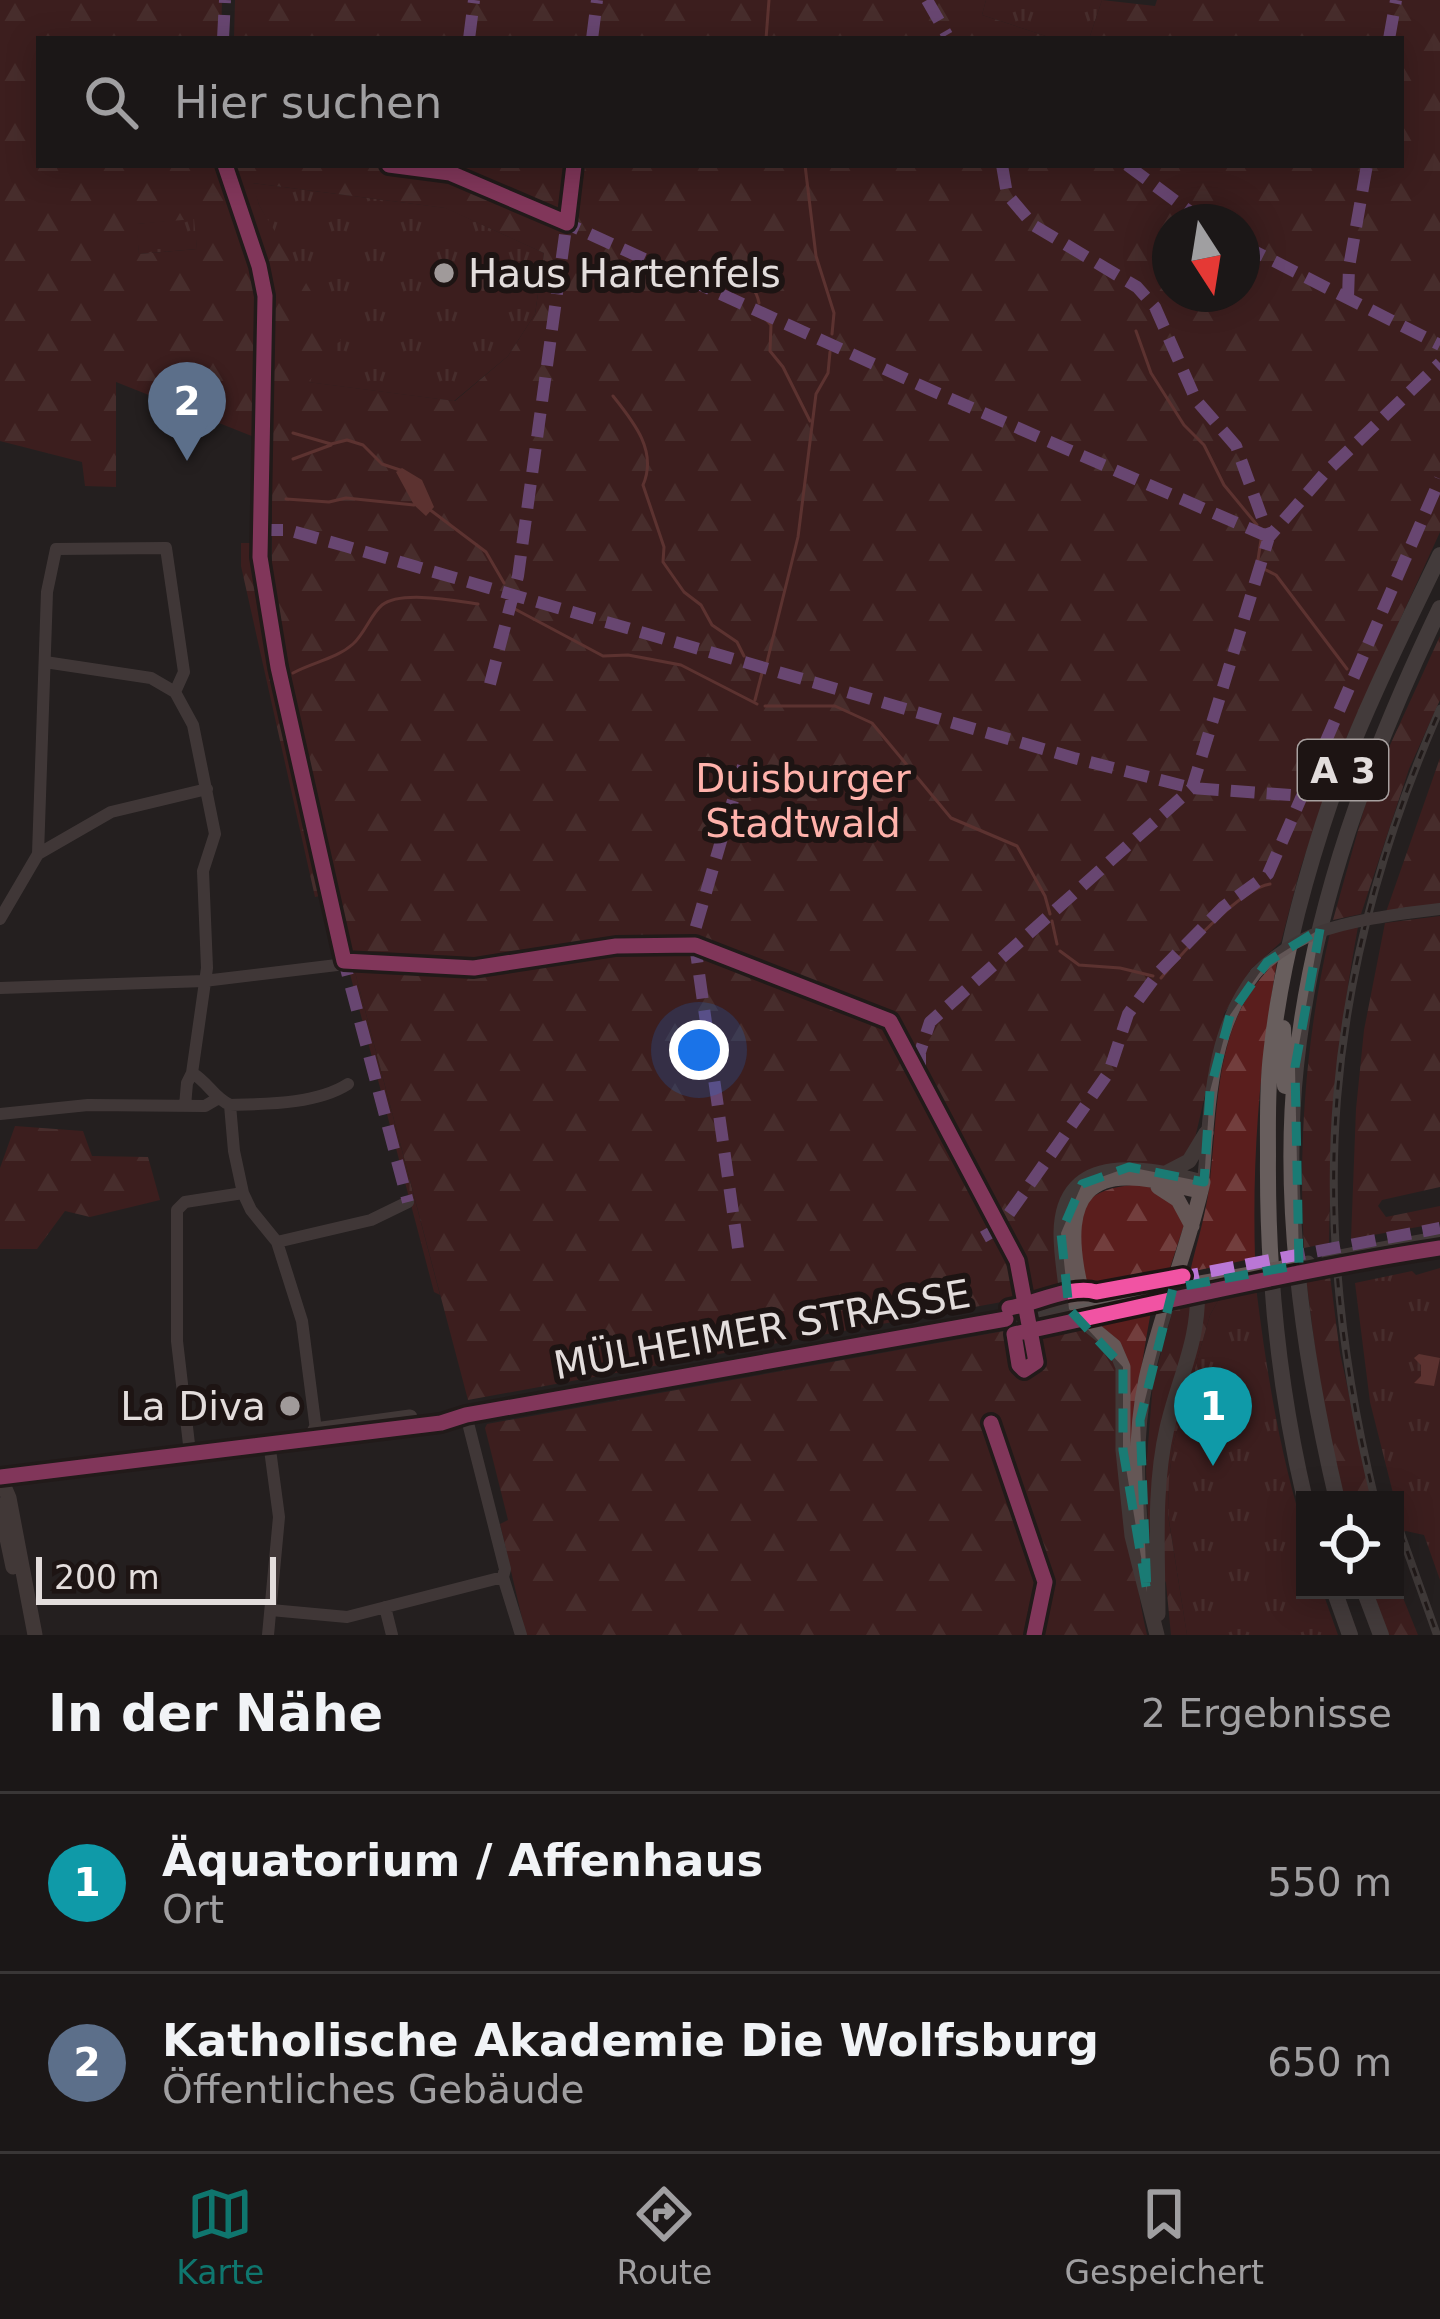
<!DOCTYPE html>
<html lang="de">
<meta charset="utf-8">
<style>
:root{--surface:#1b1717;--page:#242020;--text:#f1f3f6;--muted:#a09fa1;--line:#393636;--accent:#0f766e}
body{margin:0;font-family:"DejaVu Sans",sans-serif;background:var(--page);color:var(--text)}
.controls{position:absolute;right:36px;bottom:36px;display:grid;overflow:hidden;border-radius:0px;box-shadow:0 6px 30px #0003}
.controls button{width:108px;height:108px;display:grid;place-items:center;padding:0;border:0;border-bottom:3px solid var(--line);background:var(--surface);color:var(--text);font:60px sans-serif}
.compass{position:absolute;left:1152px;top:204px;width:108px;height:108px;border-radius:50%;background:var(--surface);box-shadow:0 6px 30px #0003;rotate:168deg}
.scale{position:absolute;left:36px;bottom:30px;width:240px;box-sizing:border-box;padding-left:12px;border:6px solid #e3dddc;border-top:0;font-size:33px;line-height:42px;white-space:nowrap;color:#e3dddc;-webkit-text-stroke:9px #1d1413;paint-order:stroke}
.you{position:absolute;left:699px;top:1050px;width:42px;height:42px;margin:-30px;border:9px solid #fff;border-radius:50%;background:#1a73e8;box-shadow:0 0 0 18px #1a73e833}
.badge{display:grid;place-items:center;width:78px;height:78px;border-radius:50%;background:var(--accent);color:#fff;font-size:39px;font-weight:700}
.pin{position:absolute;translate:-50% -99px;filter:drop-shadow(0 3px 6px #0008)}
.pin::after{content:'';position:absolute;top:63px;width:42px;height:36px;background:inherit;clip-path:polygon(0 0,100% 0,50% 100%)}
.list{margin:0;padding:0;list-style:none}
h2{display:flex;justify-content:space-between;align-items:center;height:156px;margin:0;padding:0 48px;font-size:51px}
h2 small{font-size:39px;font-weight:400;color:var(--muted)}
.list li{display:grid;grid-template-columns:78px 1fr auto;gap:36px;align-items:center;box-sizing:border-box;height:180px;padding:0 48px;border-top:3px solid var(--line)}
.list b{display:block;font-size:45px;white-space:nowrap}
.list p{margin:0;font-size:39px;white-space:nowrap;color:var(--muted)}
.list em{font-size:39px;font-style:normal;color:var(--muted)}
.icon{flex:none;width:66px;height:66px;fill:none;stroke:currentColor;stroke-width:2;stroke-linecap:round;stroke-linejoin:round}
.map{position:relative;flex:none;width:1440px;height:1635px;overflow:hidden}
.search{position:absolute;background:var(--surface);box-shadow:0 6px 30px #0003;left:36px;right:36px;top:36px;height:132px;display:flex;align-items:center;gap:30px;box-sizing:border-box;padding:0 42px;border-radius:0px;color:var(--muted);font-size:45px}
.sheet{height:516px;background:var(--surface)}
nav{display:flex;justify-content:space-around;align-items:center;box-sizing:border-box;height:168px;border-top:3px solid var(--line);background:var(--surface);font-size:33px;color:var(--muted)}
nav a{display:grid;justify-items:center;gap:6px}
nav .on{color:var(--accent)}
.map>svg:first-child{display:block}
.grass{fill:url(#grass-tufts)}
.forest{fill:url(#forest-firs);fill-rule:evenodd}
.water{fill:#9f4b46}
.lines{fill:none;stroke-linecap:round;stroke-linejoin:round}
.stream{stroke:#9f4b46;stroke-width:3}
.minor{stroke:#625656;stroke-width:12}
.major{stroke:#655756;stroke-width:15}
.highway{stroke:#685e5d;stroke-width:16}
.tram{stroke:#605958;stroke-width:3}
.rail-casing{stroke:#605958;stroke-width:8}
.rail{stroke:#1d1413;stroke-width:3;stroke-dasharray:9;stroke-linecap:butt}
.minor-bridge{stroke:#625656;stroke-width:12}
.major-bridge{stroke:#655756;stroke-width:15}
.quiet{stroke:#ba77d6;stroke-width:12;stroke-dasharray:24 12;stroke-linecap:butt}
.cycleway-casing{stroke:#1d1413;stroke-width:22}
.cycleway{stroke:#f153a3;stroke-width:15}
.marked{fill:none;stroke:#1a7b74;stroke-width:9;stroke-dasharray:24 15;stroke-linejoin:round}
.poi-dot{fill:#a09a9a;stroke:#1d1413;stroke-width:4.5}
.labels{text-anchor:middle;stroke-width:12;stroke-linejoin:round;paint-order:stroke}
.shield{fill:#1d1413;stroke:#a8a1a0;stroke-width:3}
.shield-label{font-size:36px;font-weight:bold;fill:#e3dddc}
.poi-label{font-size:39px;fill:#e3dddc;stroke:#1d1413;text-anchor:start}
.park-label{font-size:39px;fill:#ffb2ab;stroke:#1d1413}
.street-label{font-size:39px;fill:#e3dddc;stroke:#1d1413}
</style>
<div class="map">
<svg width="1440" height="1635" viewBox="0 0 1440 1635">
<defs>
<pattern id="grass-tufts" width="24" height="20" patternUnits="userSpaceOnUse" patternTransform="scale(3)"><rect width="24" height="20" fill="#5a1e1d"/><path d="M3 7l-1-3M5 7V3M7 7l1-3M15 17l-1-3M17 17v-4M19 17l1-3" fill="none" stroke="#723e3d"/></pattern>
<pattern id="forest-firs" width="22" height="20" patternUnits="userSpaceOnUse" patternTransform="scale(3)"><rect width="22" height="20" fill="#5a1e1d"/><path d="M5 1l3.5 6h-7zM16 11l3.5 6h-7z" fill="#723e3d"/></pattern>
</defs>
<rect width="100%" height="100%" fill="#241f1f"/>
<path class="grass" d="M986 0H1102L1089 39H1055L982 15Z
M252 183 446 208 544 253 535 314 508 356 454 401 307 382 335 354 336 344 259 205Z
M195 218 197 249 139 254 136 224Z
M355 972 440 1295 434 1292 350 974Z
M1440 1268V1580L1424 1535 1406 1531 1395 1534 1398 1513 1370 1402 1355 1283 1412 1271 1416 1275Z
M1256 1287C1266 1367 1278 1444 1301 1521H1305V1590H1322L1338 1635H1187L1168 1514 1169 1479 1173 1445 1210 1315 1219 1299Z"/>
<path class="forest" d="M0 0H222L221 39H39V165H223L261 282 259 439 116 382V487L85 486 82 462 0 441ZM194 219 197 249 139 254 137 224Z
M235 0H986L982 15 1055 39H234Z
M1102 0 1155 6 1157 0H1440V532L1339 754 1300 870 1281 942 1251 969 1224 1014 1192 1151 1172 1165 1090 1175 1060 1289 1056 1292 468 1400 355 972 291 678 272 575V284L235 165H1401V39H1089ZM253 183 445 208 544 253 535 314 508 356 455 401 308 382 336 354V344L341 341 259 205ZM1170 222H1242V294H1170Z
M241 543H255L253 564 325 895 315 897 241 566Z
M1440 636V700L1409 769 1361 914 1333 920 1369 791Z
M1440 758V904L1386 912Z
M1440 916V1187L1382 1200 1378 1206 1386 1217 1440 1206V1223L1351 1239 1356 1109 1364 1030 1385 923Z
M1358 927C1338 1032 1331 1136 1329 1243L1304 1248C1298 1143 1306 1036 1330 933Z
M1277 961C1260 1063 1252 1155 1255 1258L1190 1272C1197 1242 1207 1211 1210 1180 1219 1102 1214 1018 1277 961Z
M15 1126 83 1131 92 1156 148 1157 160 1200 90 1217 65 1211 37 1249H0V1168Z
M1143 1184 1167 1196 1185 1222 1168 1274 1096 1289 1087 1286C1070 1223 1068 1188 1143 1184Z
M1330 1276 1340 1353 1372 1500H1344L1323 1410 1306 1278Z
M1219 1299 1210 1315 1173 1445 1169 1479 1168 1515 1187 1635H1171L1166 1583 1149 1546 1146 1470 1153 1382 1173 1310Z
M1151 1311C1131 1418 1122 1527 1147 1635H526L500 1524 508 1520 485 1428 487 1424 1071 1319 1081 1325Z
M1395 1578 1418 1635H1389L1372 1590H1395Z"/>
<path class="water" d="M402 468 422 480 434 507 426 516 414 505 396 472Z
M1419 1354 1440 1358 1434 1386 1414 1383 1421 1376V1365L1414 1358Z"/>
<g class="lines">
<path class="stream" d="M766 39 769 0
M805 165 816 256 834 313 832 334
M725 265C738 279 755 281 759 303
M761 314 771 325 770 351 783 367 810 421
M1136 331 1151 373 1184 425 1204 445 1224 485 1257 525
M613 396C633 421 658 451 643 485L664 547 663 562 684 592 701 605 712 625 737 642 744 656
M293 433 331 444 347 440 363 445 382 464 403 471
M293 459 331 445
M286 499 329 502 346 498 414 505
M429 509 486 552 504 583
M1257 566 1261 540
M1264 569 1276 575 1347 669
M513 608 603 656 628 655 681 665 757 704
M767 662 798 537 816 394 828 373 830 352
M293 673C313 662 336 659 353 644 365 633 371 614 382 605 401 590 456 601 478 604
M755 700 762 673
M765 706H835L872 723 951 818 1017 846 1045 896 1050 914
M1052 921 1057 944
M1060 951 1079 965 1120 968 1153 976
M1161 978C1181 954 1241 888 1270 884"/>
<path class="minor" d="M45 662 151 678 175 692 193 725 215 834 203 871 207 968 192 1073C208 1082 213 1097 230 1105L234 1151 243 1193 251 1210 277 1242 302 1321 317 1438
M38 854 111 812 207 789
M1407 913 1440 909
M0 919 38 854 47 592 56 549 166 548 184 672 175 692
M0 988 204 981 337 965
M230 1105C267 1104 317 1104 348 1084
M185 1106 187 1083 192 1073
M0 1114 88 1105 205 1106 217 1099
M1203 1182C1210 1111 1209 1032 1256 973
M277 1242 371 1220 408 1202
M466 1415 505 1569 503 1577 521 1635
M190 1453 177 1341V1210L185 1202 243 1193
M385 1607 392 1635
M271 1610 347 1617 503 1577
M268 1635 279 1517 269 1442"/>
<path class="major" d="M1166 1173 1189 1161 1206 1133
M1158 1187 1178 1200 1192 1226
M1355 1254 1440 1238
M1189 1285 1256 1273
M1085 1306C1074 1261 1054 1179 1126 1178 1151 1177 1177 1187 1200 1191
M315 1430 410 1417
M0 1477 441 1423 466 1415 1155 1292
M0 1477 9 1498 35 1635
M0 1505 13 1567
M1147 1592C1139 1521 1131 1449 1146 1379 1161 1312 1188 1249 1203 1182 1150 1169 1062 1148 1061 1233 1061 1258 1066 1284 1069 1309L1114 1346 1123 1367V1450L1132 1536 1157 1635
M1158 1614C1158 1553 1153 1488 1167 1428 1179 1376 1201 1338 1197 1284"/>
<path class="highway" d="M1283 1028 1285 1086
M1305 1500C1278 1385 1267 1273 1268 1156 1268 1123 1267 1088 1271 1055 1280 969 1304 879 1332 797 1362 714 1402 634 1440 555
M1337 1500C1305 1364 1281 1206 1296 1066 1313 904 1370 754 1440 608
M1334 1590 1350 1635
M1364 1590 1381 1635"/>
<path class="tram" d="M0 1483 466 1418 1440 1240"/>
<g class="rail-casing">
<path id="rail" d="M1375 1500C1305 1215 1322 978 1440 709
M1395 1517 1437 1635"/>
</g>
<use href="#rail" class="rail"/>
<path class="minor-bridge" d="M1256 973C1299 929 1348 922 1407 913"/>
<path class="major-bridge" d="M1329 1259 1355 1254
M1256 1273 1308 1263
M1155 1292 1189 1285"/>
<path class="quiet" d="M927 0 947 35
M223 39 225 0
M469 39 474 0
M592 39 597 0
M1389 39 1396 0
M1002 165 1007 194 1033 225 1137 287 1155 307 1196 400 1236 446 1269 537
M1127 165 1204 222
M557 219 926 388 1269 537
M1242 245 1440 345
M1348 298 1349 267 1367 165
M259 530H288L345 546 1074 758 1192 788 1303 796
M490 684 518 576 568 213
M353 959 344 961 408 1202
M920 1068V1052L930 1022 1192 788 1269 537 1324 474 1440 363
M983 1237 999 1228 1109 1072 1128 1014 1159 972 1223 907 1268 874 1440 479
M738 1248 695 945V930L743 766
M1175 1278 1440 1228"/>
<g class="cycleway-casing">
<path id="cycleway" d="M225 165 259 266 265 296 260 557 278 667 344 961 474 968 616 946 695 945 890 1021 1017 1261 1036 1362 1024 1370 1019 1365 1014 1334C1155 1304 1297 1270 1440 1248
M389 165 450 173 567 223 574 165
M1009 1308C1034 1304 1073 1284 1096 1292L1183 1276
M991 1423 1045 1582 1034 1635
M0 1477 441 1423 466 1415 1006 1319"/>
</g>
<use href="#cycleway" class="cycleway"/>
</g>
<path d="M0 0H1440V1635H0ZM1320 929 1295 1067 1299 1265 1173 1288 1140 1420 1147 1592 1123 1450V1367L1069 1309 1061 1233 1082 1184 1129 1167 1204 1182 1210 1091 1230 1015 1267 962Z" fill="#241f1f" fill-opacity=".55" fill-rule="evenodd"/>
<path class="marked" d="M1320 929 1295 1067 1299 1265 1173 1288 1140 1420 1147 1592 1123 1450V1367L1069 1309 1061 1233 1082 1184 1129 1167 1204 1182 1210 1091 1230 1015 1267 962Z"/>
<g class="poi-dot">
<circle cx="444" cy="273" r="12"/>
<circle cx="290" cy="1406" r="12"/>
</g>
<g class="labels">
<rect class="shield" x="1298" y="740" width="90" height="60" rx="9"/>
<g class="shield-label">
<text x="1343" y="783">A 3</text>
</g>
<g class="poi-label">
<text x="468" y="287">Haus Hartenfels</text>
<text x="266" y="1420" text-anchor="end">La Diva</text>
</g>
<g class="park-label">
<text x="803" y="792">Duisburger<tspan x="803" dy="45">Stadtwald</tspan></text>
</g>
<g class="street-label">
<text transform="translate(762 1329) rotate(-10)" y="14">MÜLHEIMER STRASSE</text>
</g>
</g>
</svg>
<div class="controls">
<button><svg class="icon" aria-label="locate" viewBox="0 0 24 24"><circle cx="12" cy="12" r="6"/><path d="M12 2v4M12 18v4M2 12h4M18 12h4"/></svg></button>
</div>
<svg class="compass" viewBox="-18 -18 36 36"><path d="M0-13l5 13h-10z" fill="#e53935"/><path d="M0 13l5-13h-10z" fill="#a09fa1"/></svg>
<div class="scale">200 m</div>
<div class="you"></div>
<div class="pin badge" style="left:1213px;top:1466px;background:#0f9aa8">1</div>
<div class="pin badge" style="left:187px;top:461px;background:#5c6f8a">2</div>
<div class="search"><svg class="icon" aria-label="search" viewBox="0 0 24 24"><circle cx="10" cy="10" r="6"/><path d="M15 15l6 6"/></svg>Hier suchen</div>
</div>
<section class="sheet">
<h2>In der Nähe<small>2 Ergebnisse</small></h2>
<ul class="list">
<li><span class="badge" style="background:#0f9aa8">1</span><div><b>Äquatorium / Affenhaus</b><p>Ort</p></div><em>550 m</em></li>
<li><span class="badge" style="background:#5c6f8a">2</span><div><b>Katholische Akademie Die Wolfsburg</b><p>Öffentliches Gebäude</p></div><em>650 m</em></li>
</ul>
</section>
<nav>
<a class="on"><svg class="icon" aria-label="map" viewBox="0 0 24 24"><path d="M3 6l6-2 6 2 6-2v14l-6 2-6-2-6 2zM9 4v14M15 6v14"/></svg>Karte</a>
<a><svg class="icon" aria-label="directions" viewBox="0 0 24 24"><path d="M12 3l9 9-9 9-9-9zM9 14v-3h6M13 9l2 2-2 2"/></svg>Route</a>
<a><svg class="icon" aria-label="saved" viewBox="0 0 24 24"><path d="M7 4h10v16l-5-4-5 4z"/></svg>Gespeichert</a>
</nav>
